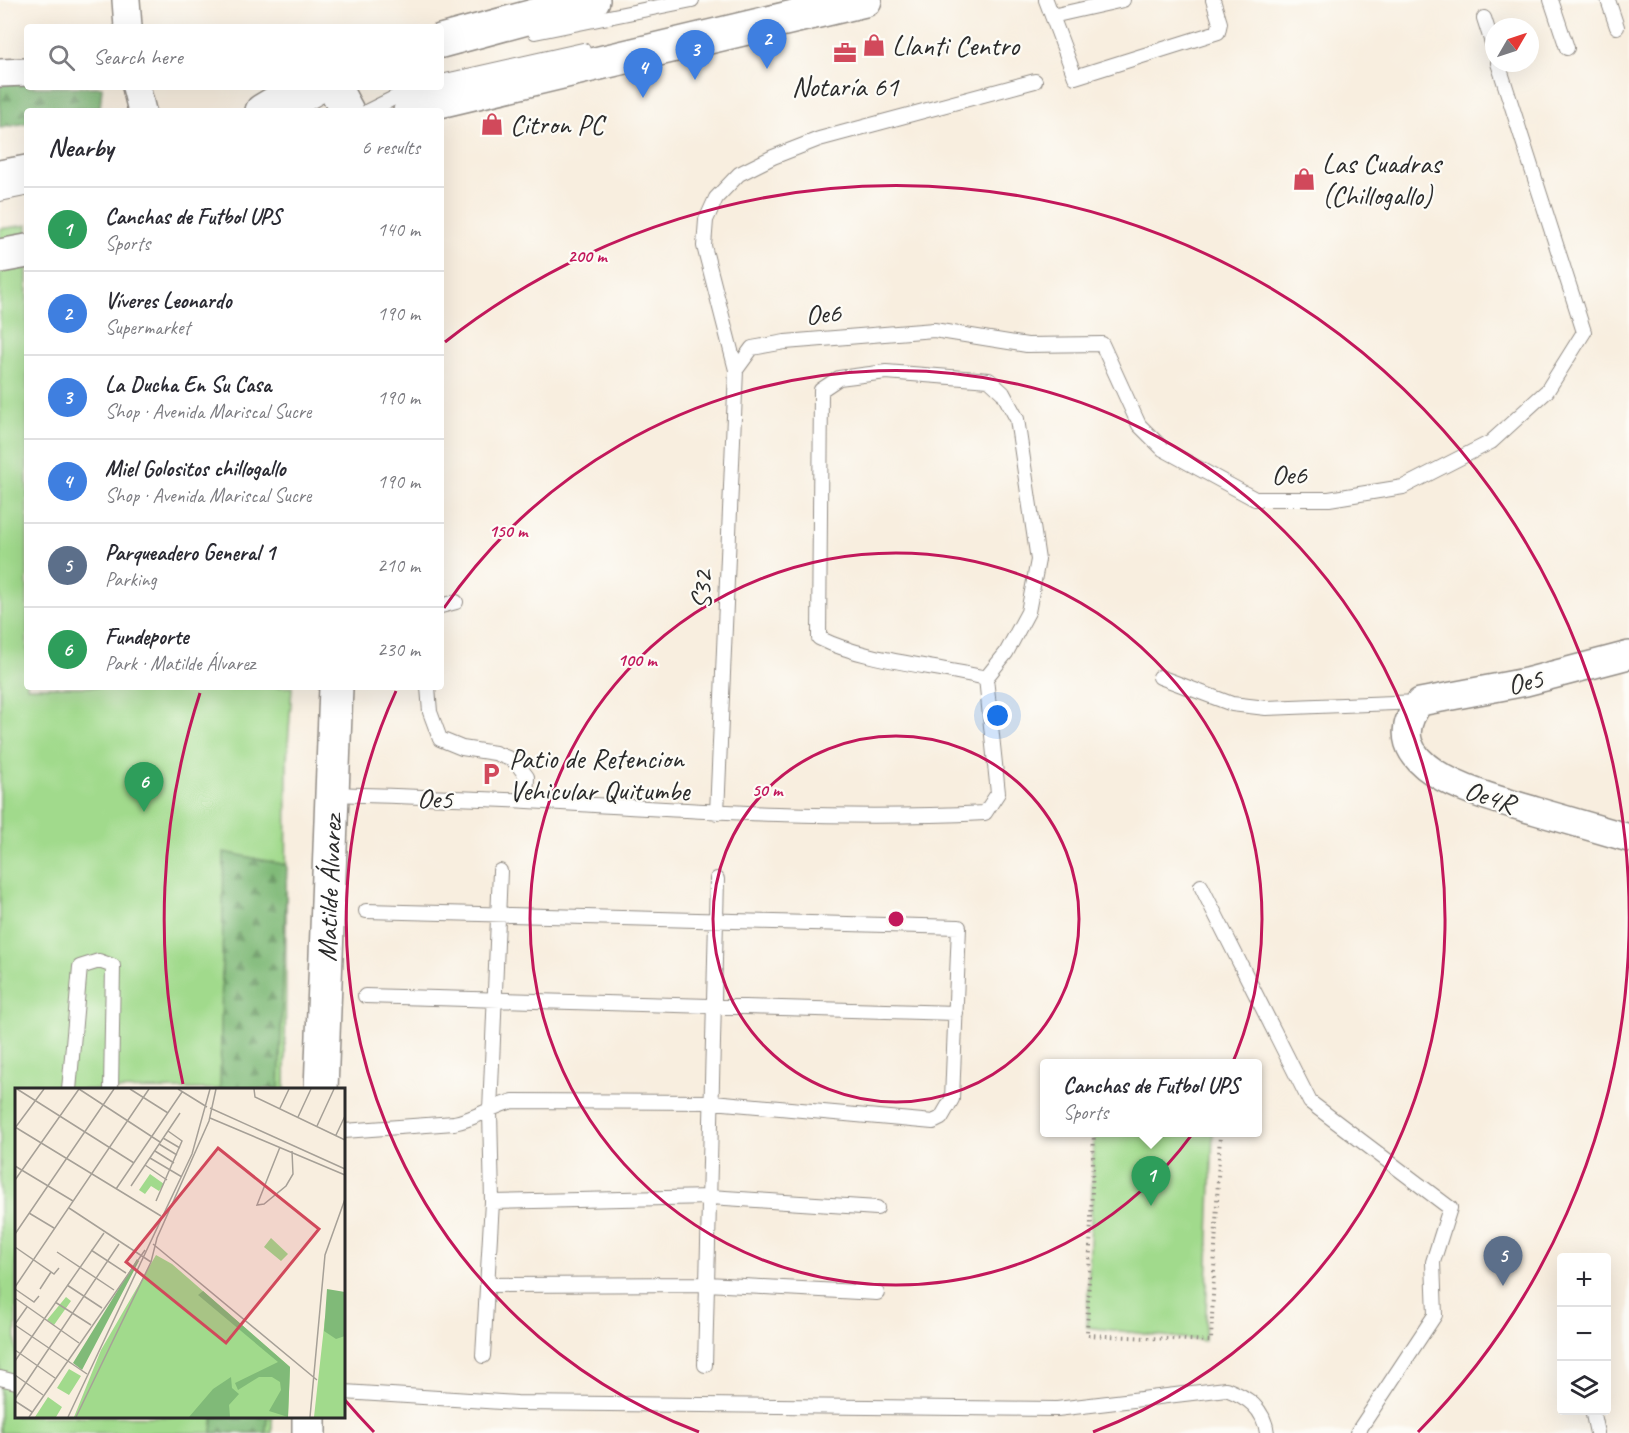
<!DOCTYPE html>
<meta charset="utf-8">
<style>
:root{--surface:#fff;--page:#f2f2f3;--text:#2b2b33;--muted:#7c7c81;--line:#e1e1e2;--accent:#0f766e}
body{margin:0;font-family:Caveat,sans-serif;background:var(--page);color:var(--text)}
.controls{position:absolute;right:18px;bottom:18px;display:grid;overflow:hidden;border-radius:6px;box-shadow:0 6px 24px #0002}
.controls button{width:54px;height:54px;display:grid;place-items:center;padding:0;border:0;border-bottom:2px solid var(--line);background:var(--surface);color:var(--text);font:30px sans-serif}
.compass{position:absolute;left:1485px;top:18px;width:54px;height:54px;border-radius:50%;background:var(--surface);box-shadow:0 6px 24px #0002;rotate:51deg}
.you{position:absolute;left:998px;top:716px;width:21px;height:21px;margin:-15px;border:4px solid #fff;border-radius:50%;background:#1a73e8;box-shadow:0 0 0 9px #1a73e833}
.badge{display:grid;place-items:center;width:39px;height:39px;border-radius:50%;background:var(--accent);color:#fff;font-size:20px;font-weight:700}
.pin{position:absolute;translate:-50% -50px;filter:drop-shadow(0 2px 3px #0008)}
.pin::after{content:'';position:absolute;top:32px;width:21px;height:18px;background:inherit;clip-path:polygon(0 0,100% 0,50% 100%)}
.popup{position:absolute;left:1040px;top:1059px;width:222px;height:78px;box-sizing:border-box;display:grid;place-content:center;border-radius:6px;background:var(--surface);filter:drop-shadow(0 2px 4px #0005);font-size:20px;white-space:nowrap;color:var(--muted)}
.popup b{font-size:22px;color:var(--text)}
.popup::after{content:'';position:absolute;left:50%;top:100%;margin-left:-12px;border:12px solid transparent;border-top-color:var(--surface)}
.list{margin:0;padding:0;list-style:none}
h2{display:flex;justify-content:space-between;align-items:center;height:78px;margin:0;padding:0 24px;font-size:26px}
h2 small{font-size:20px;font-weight:400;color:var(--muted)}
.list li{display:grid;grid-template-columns:39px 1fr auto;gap:18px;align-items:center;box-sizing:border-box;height:84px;padding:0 24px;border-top:2px solid var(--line)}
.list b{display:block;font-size:22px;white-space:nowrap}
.list p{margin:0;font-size:20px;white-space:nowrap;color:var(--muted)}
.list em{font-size:20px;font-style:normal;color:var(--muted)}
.icon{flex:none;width:33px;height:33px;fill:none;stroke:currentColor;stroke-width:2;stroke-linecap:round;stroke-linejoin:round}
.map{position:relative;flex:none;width:1629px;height:1433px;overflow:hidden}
.search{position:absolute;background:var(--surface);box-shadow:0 6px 24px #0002;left:24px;top:24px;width:420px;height:66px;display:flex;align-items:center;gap:15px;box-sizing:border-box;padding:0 21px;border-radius:6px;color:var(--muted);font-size:22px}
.panel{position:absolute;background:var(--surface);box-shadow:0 6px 24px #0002;left:24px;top:108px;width:420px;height:582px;border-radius:6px}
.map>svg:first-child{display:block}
.green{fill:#a1da8c;stroke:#66825c;stroke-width:1.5}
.forest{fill:url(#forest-firs);stroke:#567252;stroke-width:1.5}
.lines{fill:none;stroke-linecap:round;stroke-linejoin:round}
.lane-casing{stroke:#928c85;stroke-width:16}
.street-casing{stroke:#928c85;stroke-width:30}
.secondary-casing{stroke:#928c85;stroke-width:36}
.primary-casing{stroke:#928c85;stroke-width:36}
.path{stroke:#928c85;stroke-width:4;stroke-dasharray:1.5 4.5;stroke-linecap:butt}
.lane{stroke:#fff;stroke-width:14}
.street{stroke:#fff;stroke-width:27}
.secondary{stroke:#fff;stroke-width:33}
.primary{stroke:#fff;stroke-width:33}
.ring{fill:none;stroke:#c2185b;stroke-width:3}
.labels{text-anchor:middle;stroke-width:4.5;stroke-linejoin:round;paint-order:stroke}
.poi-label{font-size:28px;fill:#2b2b2b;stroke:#fdfcf7;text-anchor:start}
.street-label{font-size:28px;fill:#2b2b2b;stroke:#fdfcf7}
.inset-road{fill:none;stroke:#a6a097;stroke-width:1.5}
.view{fill:#d1495b;fill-opacity:0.15;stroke:#d1495b;stroke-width:3}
.inset-edge{fill:none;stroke:#2b2b2b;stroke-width:3}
.centre{fill:#c2185b;stroke:#fdfcf7;stroke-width:3}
.ring-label{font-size:18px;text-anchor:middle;font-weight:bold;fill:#c2185b;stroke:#fdfcf7;stroke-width:4.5;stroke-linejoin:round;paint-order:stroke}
</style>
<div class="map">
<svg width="1629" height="1433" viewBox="0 0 1629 1433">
<defs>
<pattern id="forest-firs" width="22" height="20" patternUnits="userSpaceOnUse" patternTransform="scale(1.5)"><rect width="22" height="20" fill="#80ba78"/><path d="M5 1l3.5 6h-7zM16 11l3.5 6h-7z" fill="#699763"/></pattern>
</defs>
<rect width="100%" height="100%" fill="#fdfcf7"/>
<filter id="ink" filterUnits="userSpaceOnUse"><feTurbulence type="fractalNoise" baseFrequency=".0167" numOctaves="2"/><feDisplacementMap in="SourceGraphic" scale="12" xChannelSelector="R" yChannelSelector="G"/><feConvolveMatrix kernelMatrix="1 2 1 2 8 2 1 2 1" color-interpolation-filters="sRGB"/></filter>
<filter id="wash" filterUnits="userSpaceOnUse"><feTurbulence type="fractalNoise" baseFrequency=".008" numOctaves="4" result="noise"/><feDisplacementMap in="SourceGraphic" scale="24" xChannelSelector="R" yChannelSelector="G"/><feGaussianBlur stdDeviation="1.35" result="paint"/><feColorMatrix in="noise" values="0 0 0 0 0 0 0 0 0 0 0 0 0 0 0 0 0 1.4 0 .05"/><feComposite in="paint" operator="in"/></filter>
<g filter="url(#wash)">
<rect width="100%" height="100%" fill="#f8eedf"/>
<path class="green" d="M27 225V687H292L287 760 285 1089 16 1090V1416L272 1417V1433H0V229Z
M1094 1133H1213L1205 1341 1087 1327Z"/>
<path class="forest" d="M27 81V87H102L100 108 27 111V123L0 128V85Z
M224 852 287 865 279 1089H220Z
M213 1417H267L266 1433H212Z"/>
</g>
<g filter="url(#ink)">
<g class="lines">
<g class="lane-casing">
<path id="lane" d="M1046 0 1075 77 1218 32 1220 23 1213 0
M1551 0 1567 48
M1608 0 1617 27
M1052 16 1123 0
M1484 18 1494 49
M535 32 692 0
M441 82 583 50
M294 111 335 88
M368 111 416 87
M0 194 25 189
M736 370 752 348 785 342 934 330 1027 345 1102 344 1139 425 1163 449 1255 499H1329L1403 487 1491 442 1547 391 1584 332 1498 63
M441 606 456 602
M1160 677 1232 704 1266 708 1420 702
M428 687 430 712 440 739 462 748 495 753 515 761 527 777 526 801
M333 794C398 796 463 798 528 801 680 810 833 821 985 813L998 793 986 678 1006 653 1028 612 1038 560 1017 419 1003 393 989 380 886 372 839 378 821 390 819 638C867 662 933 665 986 678
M717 813 736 370 704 246 706 220 716 198 739 174 773 157 819 139 1035 81
M1201 886 1310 1102 1450 1208 1433 1262 1435 1315 1357 1433
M365 996 956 1013
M69 1090 80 967 99 961 113 966 111 1090
M344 1131 454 1123C476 1119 492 1106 513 1101L713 1102 933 1122 941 1118 952 1099 959 927 366 911
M492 1202 710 1197 877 1208
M487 1285 707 1284 877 1293
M483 1356 492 1202 490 1111 500 871
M705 1365 717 879
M0 1378 16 1382
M344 1392 517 1403 1057 1409 1226 1389C1247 1397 1264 1408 1267 1433
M1592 1410 1597 1433"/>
</g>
<g class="street-casing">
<path id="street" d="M126 0 128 27
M0 73 27 72
M136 87 142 111
M1629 655 1526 682 1420 702C1367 770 1493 798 1536 811 1567 820 1598 829 1629 838"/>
</g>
<g class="secondary-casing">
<g id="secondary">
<path d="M334 87 347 111"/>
<path id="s1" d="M321 1090 336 687"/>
<path d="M309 1433V1416"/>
</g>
</g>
<g class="primary-casing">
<path id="primary" d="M441 41 593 0
M262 111 302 87
M410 111 427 104 865 0
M0 177 27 172
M0 256 27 251"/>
</g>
<path class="path" d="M1094 1132 1087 1335 1211 1341 1220 1132"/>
<use href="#lane" class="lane"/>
<use href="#street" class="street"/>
<use href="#secondary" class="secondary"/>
<use href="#primary" class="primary"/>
</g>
</g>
<g class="ring">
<circle cx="896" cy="919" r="183"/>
<circle cx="896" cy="919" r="366"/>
<path d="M699 1432A549 549 0 0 1 396 691M444 608A549 549 0 1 1 1093 1432"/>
<path d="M374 1432A732 732 0 0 1 344 1399M183 1084A732 732 0 0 1 200 693M445 342A732 732 0 0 1 1418 1432"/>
</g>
<defs>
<g id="shop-bare" transform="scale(1.8)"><path d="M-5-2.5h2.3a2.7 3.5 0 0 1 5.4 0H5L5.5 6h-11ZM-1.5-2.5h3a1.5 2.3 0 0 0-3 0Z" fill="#d1495b" stroke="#fdfcf7" stroke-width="2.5" paint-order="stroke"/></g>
<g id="office-bare" transform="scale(1.8)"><path d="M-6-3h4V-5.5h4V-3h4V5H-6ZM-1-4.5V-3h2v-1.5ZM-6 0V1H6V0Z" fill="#d1495b" stroke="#fdfcf7" stroke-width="2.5" paint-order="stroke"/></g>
<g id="parking-bare" transform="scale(1.8)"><path d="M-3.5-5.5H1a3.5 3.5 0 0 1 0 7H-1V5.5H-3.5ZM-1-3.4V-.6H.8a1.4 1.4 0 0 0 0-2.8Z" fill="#d1495b" stroke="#fdfcf7" stroke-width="2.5" paint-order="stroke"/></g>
</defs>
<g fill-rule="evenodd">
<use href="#shop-bare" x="874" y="45"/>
<use href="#office-bare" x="845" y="53"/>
<use href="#shop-bare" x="492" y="124"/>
<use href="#shop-bare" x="1304" y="179"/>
<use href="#parking-bare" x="491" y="774"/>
</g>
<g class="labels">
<g class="poi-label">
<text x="892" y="55">Llanti Centro</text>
<text x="845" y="96" text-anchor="middle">Notaría 61</text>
<text x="510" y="134">Citron PC</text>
<text x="1322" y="173">Las Cuadras<tspan x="1322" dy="32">(Chillogallo)</tspan></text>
<text x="509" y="768">Patio de Retencion<tspan x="509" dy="32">Vehicular Quitumbe</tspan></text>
</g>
<g class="street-label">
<text transform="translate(823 313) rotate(-5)" y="10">Oe6</text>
<text transform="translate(1289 474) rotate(-1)" y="10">Oe6</text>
<text transform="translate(701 590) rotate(-88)" y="10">S32</text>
<text transform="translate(1525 681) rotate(-13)" y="10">Oe5</text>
<text transform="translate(1490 796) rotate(18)" y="10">Oe4R</text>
<text transform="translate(435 798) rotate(2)" y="10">Oe5</text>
<text dy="10" stroke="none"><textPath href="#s1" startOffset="202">Matilde Álvarez</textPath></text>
</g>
</g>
<g transform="translate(15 1088)">
<rect width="330" height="330" fill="#f8eedf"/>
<path d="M135 86 149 96 144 103 136 98 130 106 124 102ZM256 150 273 166 266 173 249 159ZM141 167 157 176 275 279 273 329H59L86 262ZM330 207V329H299L310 230ZM51 209 56 213 39 237 32 232ZM54 281 66 288 54 307 42 300ZM33 309 47 319 41 329H20Z" fill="#a1da8c"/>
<path d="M122 171 124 173 67 282 58 275ZM312 201 330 204V248L321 251 309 243ZM188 203 275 279 273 329 254 323 266 302 265 294 257 289H244L223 302 220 295 263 274 183 207ZM216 289 217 300 224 306 214 317 215 329H174L198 301Z" fill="#80ba78"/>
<path class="inset-road" d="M2 1 119 75M64 1 145 54M115 1 153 25M163 1 192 19M239 1 240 9 330 52M195 20 330 81M265 20 274 1M283 29 296 1M195 30 330 87M302 38 319 1M0 39 146 128M0 40 29 1M321 47 330 28M148 50 165 60M144 56 162 67M265 59 242 117 249 116 271 98 278 86 277 63M140 63 159 75M135 70 167 89M130 77 152 92M0 78 58 113M0 92 64 1M116 98 165 25M101 101 167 4M141 113 167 53 153 43M54 120 136 174M14 125 39 140M0 146 99 1M138 156 302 292M0 159 39 186 44 180M76 162 111 185M42 164 99 202M52 197 87 220M0 199 134 1M0 201 19 214 24 208M25 201 36 184M0 210 64 255M40 214 76 237M0 236 12 219M0 237 72 286M0 262 40 290M0 273 89 145M0 287 28 307M0 311 104 156M0 313 17 324M14 329 130 162M53 329 177 66 195 1M61 329 136 174 142 150 194 33 201 1M295 329 310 167 330 111"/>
<path class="view" d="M203 60 304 141 211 255 111 174Z"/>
<rect width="330" height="330" class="inset-edge"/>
</g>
<circle cx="896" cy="919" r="9" class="centre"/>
<g class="ring-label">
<text x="587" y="262">200 m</text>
<text x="508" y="537">150 m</text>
<text x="637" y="666">100 m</text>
<text x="767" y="796">50 m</text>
</g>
</svg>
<div class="controls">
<button>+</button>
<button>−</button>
<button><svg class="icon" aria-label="layers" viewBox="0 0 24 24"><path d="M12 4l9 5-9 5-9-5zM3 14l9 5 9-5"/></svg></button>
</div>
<svg class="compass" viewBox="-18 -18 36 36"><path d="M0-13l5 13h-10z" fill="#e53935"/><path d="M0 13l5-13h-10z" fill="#7c7c81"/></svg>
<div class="you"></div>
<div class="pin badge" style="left:1151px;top:1206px;background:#2e9e5b">1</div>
<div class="popup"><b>Canchas de Futbol UPS</b>Sports</div>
<div class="pin badge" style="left:767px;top:69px;background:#3f7fe0">2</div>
<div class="pin badge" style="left:695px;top:80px;background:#3f7fe0">3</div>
<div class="pin badge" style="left:643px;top:98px;background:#3f7fe0">4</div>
<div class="pin badge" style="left:1503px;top:1286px;background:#5c6f8a">5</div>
<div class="pin badge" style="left:144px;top:812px;background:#2e9e5b">6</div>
<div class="search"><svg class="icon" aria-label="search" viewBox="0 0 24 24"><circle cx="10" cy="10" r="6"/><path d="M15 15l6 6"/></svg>Search here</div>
<section class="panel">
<h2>Nearby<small>6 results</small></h2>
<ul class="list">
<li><span class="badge" style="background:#2e9e5b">1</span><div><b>Canchas de Futbol UPS</b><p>Sports</p></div><em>140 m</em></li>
<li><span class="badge" style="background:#3f7fe0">2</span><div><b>Víveres Leonardo</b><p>Supermarket</p></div><em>190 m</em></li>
<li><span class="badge" style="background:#3f7fe0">3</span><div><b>La Ducha En Su Casa</b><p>Shop · Avenida Mariscal Sucre</p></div><em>190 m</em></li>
<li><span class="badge" style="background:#3f7fe0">4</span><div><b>Miel Golositos chillogallo</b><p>Shop · Avenida Mariscal Sucre</p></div><em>190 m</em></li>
<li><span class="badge" style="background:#5c6f8a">5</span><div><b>Parqueadero General 1</b><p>Parking</p></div><em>210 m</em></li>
<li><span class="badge" style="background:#2e9e5b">6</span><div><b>Fundeporte</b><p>Park · Matilde Álvarez</p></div><em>230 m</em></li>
</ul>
</section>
</div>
